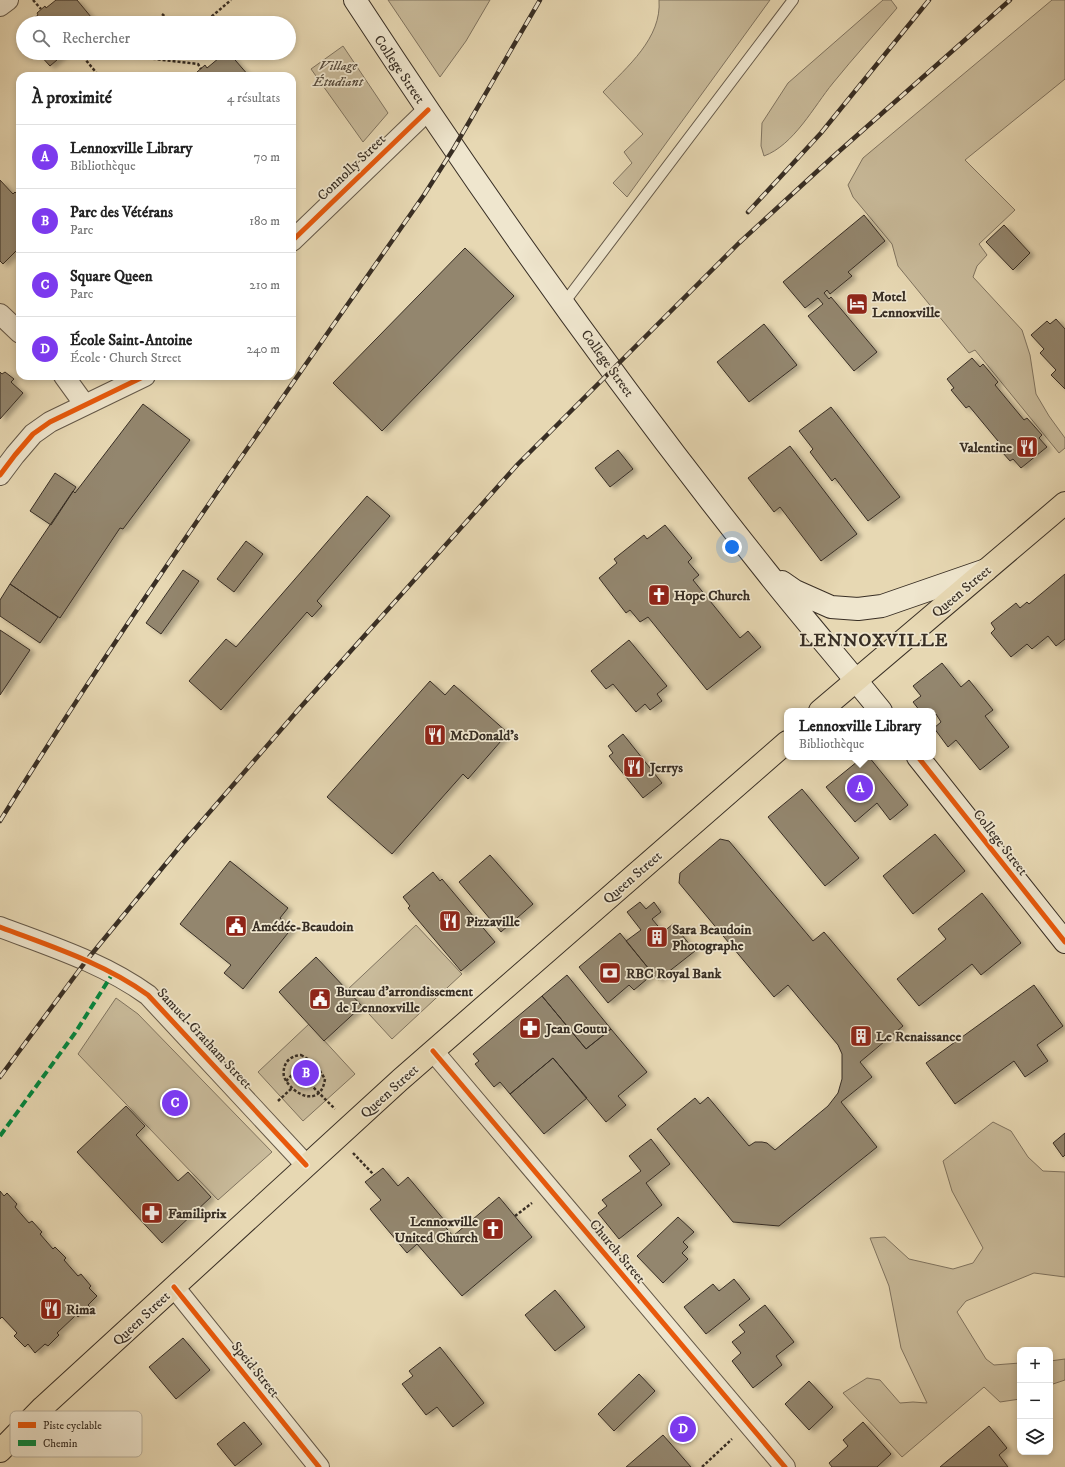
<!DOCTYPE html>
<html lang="fr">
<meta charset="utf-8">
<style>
:root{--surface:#fff;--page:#f6f6f6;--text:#222;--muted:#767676;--line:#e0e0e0;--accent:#7c3aed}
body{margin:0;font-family:"IM FELL DW Pica",serif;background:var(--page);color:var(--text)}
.controls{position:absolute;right:12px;bottom:12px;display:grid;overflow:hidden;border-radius:8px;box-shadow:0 2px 6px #0003}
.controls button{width:36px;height:36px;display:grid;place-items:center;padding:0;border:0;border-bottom:1px solid var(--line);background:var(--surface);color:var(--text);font:20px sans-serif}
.you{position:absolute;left:732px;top:547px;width:14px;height:14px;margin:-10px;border:3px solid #fff;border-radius:50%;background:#1a73e8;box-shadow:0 0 0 6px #1a73e833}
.badge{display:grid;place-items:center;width:26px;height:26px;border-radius:50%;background:var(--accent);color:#fff;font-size:13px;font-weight:700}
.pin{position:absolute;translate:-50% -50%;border:2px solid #fff;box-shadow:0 1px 4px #0006}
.popup{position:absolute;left:784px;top:708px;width:152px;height:52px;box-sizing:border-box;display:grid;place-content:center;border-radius:8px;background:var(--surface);filter:drop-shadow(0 1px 3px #0005);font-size:13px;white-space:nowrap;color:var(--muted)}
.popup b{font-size:15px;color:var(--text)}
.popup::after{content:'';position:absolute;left:50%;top:100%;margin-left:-8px;border:8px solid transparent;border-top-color:var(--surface)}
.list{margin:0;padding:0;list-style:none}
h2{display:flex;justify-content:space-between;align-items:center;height:52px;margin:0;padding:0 16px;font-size:17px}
h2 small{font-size:13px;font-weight:400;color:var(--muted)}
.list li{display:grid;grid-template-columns:26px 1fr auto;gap:12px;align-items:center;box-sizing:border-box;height:64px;padding:0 16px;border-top:1px solid var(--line)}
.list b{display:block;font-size:15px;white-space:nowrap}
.list p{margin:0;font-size:13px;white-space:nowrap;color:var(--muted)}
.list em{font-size:13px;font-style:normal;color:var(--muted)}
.icon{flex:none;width:22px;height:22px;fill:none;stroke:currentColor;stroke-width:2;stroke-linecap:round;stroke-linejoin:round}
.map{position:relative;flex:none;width:1065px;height:1467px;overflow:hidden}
.search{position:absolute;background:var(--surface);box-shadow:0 2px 6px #0003;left:16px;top:16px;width:280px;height:44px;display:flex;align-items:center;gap:10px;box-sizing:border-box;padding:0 14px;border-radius:22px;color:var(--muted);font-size:15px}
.panel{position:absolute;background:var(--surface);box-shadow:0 2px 6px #0003;left:16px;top:72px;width:280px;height:308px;border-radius:12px}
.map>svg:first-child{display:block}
.green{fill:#c9bb9b;stroke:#807460}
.building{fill:#93866e;stroke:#382e24;filter:url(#shadow)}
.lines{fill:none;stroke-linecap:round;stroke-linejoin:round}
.lane-casing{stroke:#645848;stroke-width:12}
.street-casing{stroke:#645848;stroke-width:22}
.secondary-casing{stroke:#382e24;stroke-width:24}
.primary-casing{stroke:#382e24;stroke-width:24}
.path{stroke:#382e24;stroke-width:2.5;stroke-dasharray:3 2;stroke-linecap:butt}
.lane{stroke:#efe6ce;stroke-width:10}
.street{stroke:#efe6ce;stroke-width:20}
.secondary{stroke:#efe6ce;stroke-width:22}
.primary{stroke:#e7d8b3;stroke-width:22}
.rail-casing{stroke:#382e24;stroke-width:4.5}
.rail{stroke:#efe6ce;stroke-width:3;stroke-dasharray:9;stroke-linecap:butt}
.quiet{stroke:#00873e;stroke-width:4;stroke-dasharray:8 4;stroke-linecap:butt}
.cycleway-casing{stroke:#efe6ce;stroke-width:8}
.cycleway{stroke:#e8590c;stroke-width:5}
.labels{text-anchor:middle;stroke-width:3.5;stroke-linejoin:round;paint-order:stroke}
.park-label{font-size:14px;font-style:italic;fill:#554a3c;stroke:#efe6ce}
.street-label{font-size:14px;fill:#382e24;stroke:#efe6ce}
.poi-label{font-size:14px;font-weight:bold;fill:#382e24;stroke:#efe6ce;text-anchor:start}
.district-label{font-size:18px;font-weight:bold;letter-spacing:1px;fill:#382e24;stroke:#efe6ce}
.key{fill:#efe6ce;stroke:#b8af9b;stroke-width:1}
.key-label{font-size:11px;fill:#382e24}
</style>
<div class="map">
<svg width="1065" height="1467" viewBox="0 0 1065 1467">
<defs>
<filter id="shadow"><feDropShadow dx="4.5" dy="2.5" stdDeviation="2" flood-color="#0004"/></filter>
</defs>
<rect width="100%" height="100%" fill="#e7d8b3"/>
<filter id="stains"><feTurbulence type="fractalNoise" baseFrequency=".005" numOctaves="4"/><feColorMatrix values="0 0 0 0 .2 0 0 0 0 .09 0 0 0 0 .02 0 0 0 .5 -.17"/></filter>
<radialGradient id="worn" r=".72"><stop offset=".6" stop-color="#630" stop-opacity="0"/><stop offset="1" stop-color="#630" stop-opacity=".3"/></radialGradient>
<path class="green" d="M388 0H490L466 41 440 77Z
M659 0H770L627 197 613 183 632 163 624 152 643 134 603 92C627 67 662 38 659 0Z
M883 0H891L897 8C876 33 854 57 833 83 814 106 794 145 764 156L761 146 762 123 788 83Z
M1052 0H1065V79L965 160 1015 210 979 244 987 255 977 266 973 277 1022 330 1030 355 1036 394 1049 416 1065 438V448L1059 453 975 350 969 353 898 266 892 244 853 197 848 185 863 158Z
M343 46 388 113 363 142 311 69Z
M416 925 462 974 392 1039 347 990Z
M116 998 138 1014 272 1152 218 1200 78 1054Z
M309 1024 355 1074 303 1121 258 1072Z
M993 1122 1011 1131 1028 1157 1043 1171 1065 1172V1277L1034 1273 966 1301 957 1312 986 1359 994 1365 1020 1363V1399L1000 1402 984 1387 902 1457 843 1393 867 1378 880 1380 900 1403 913 1402 927 1403 901 1348 889 1286 870 1238 885 1237 909 1259 953 1269 973 1263 983 1248 952 1191 943 1161Z
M1065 1359V1380L1050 1385V1361Z"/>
<path class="building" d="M56 0H77L96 23H28L38 15 37 13 45 6 46 8Z
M38 53H65L50 66Z
M225 53H229L249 76H199L197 72 205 65 207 68Z
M0 180 13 194 15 192 20 197V247L3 264 0 261Z
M864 215 885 241 848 272 852 276 830 294 827 290 824 293 829 299 831 297 877 352 854 371 808 316 823 304 818 298 805 308 783 282Z
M1004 225 1030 253 1013 270 986 242Z
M465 248 514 296 382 431 333 383Z
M1056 319 1065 329V389L1051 375 1056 370 1040 353 1044 349 1031 335 1047 321 1050 324Z
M764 324 797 365 749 402 717 362Z
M972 358 980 367 983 364 998 382 995 385 1024 420 1027 418 1042 435 1039 438 1047 447 1021 468 1013 459 1010 461 995 444 998 441 969 406 966 408 951 390 954 388 947 379Z
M0 372 2 374 5 372 14 379 11 382 23 393 0 419Z
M143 404 190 440 123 529 120 528 60 618 10 584 73 491 75 493Z
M831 407 900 497 868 521 835 478 832 481 810 452 813 449 799 431Z
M790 446 857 534 821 561 780 507 774 512 748 478Z
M618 450 633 469 610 487 595 468Z
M55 473 76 487 51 525 30 511Z
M367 496 390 516 317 601 322 606 312 617 307 612 221 710 189 681 226 639 236 647Z
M665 525 692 558 688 562 699 575 693 580 740 638 748 631 761 647 707 690 648 617 640 622 630 610 626 613 599 578 617 563 614 559 644 535 647 539Z
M246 541 263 554 234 592 217 579Z
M183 570 199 581 161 634 146 623Z
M1065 574V639L1056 646 1048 636 1032 649 1027 644 1011 657 991 633 995 629 991 623 1016 603 1020 608 1027 602 1029 604Z
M10 584 58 617 40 643 0 616V600Z
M0 630 30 650 0 695Z
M629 640 667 686 657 694 662 701 650 710 645 704 636 712 613 684 606 689 591 671Z
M942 663 961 687 969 680 993 710 985 716 1009 747 980 770 956 740 948 747 934 728 941 722 936 714 933 717V711H920L913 702 921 696 913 686Z
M430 681 445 695 454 685 508 733 468 779 463 774 392 854 327 797Z
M623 734 662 783 643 798 609 756 613 753 608 746Z
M863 757H869L908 805 890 820 877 803 855 822 826 787Z
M802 789 859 858 825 886 768 817Z
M935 834 965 871 913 914 883 876Z
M720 839 729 841 813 941 824 932 903 1026 860 1062 872 1077 841 1102 877 1147 779 1226 733 1222 657 1129 695 1098 700 1104 708 1097 749 1146 755 1142H762L767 1143 775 1150 828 1106 838 1093 842 1079V1054L838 1045 788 985 774 997 679 883 680 873Z
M490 855 533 904 501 932 459 882Z
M230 861 288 908 280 918 292 928 243 989 224 973 231 965 180 924Z
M433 872 440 881 442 879 495 942 461 971 408 908 410 906 403 897Z
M982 893 1021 943 981 975 972 964 919 1006 897 979 946 939 938 929Z
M640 902 646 909 654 902 661 912 652 919 663 932 673 924 695 951 658 980 626 941 641 930 627 912Z
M620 933 653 974 634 990 629 985 608 1003 579 967Z
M316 957 362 1006 324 1041 279 992Z
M567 975 611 1029 586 1049 542 996Z
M1034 985 1063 1026 1037 1045 1048 1061 1025 1077 1014 1061 955 1104 926 1063Z
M542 996 586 1049 611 1029 647 1072 618 1096 626 1105 606 1122 553 1058 510 1094 500 1082 494 1087 475 1064 479 1061 473 1054Z
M553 1058 587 1098 544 1134 510 1094Z
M126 1106 145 1126 136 1135 178 1181 188 1172 211 1197 162 1243 77 1152Z
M1065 1133V1155L1063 1157 1053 1143Z
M651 1139 670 1164 646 1183 662 1205 619 1239 598 1213 607 1206 602 1200 641 1171 629 1156Z
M383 1168 398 1186 408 1177 445 1221 442 1223 453 1236 499 1197 532 1237 462 1296 417 1244 407 1253 370 1209 381 1200 365 1182Z
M0 1191 4 1196 7 1193 17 1204 15 1207 29 1223 32 1221 42 1232 40 1234 53 1249 55 1247 66 1258 64 1260 78 1276 81 1274 91 1286 89 1288 97 1296 88 1305 90 1307 78 1317 76 1315 57 1333 59 1335 48 1346 45 1344 35 1353 28 1344 25 1347 14 1336 17 1333 2 1317 0 1319Z
M678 1217 694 1232 683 1242 688 1247 682 1253 688 1259 663 1283 637 1256Z
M734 1279 750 1299 706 1334 684 1307 713 1284 719 1291Z
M555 1290 585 1327 555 1351 525 1315Z
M765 1305 794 1342 776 1356 782 1365 753 1388 732 1361 741 1353 732 1342 745 1332 739 1325Z
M183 1338 210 1370 176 1399 149 1367Z
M440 1347 484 1403 453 1427 437 1407 426 1415 402 1384 413 1376 409 1371Z
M639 1374 655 1391 614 1431 598 1414Z
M809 1381 833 1407 809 1430 785 1404Z
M244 1422 262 1444 235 1466 217 1444Z
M863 1422 891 1454 877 1467H832L829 1463 848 1446 843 1440Z
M989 1426 1007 1448 999 1455 1008 1467H940Z
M663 1435 691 1467H626Z"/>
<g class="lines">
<g class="lane-casing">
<path id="lane" d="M564 303 793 0"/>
</g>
<g class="street-casing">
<path id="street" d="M0 6 8 0
M292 241 428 110
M0 314 20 333
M64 376 85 405
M0 475 15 455 33 434 50 422 145 376
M0 927C50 946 104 963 148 995L306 1165
M433 1051 785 1467
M174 1287 319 1467"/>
</g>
<g class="secondary-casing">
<path id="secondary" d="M355 0C483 196 619 387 765 570 803 618 843 664 881 711
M782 582 795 591 831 607 858 609 882 606 986 570
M918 757 1065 942"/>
</g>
<g class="primary-casing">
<path id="primary" d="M820 711 1065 503
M0 1451 43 1407 400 1080 787 742"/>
</g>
<path class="path" d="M33 0 41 9
M162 14 173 23
M204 23 231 0
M80 53 99 76
M103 53 198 64 201 69
M163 60 170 53
M301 1055 315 1063 325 1079C321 1108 293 1096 284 1077 282 1065 288 1056 301 1055Z
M296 1070 335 1109
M286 1081 308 1059
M278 1101 292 1088
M353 1153 374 1175
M515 1216 532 1203
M702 1467 732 1439"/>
<use href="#lane" class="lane"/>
<use href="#street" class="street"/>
<use href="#secondary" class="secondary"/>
<use href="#primary" class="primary"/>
<g class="rail-casing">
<path id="rail" d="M748 212 821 133 929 0
M0 821C133 607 280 402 424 195L454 148 540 0
M0 1077 86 961 182 844 298 710 518 464 739 243 836 154 1010 0"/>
</g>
<use href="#rail" class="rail"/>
<path class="quiet" d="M0 1136 75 1033 113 973"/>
<g class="cycleway-casing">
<path id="cycleway" d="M292 241 428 110
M0 475 15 455 33 434 50 422 145 376
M918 757 1065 942
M0 927C50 946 104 963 148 995L306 1165
M433 1051 785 1467
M174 1287 319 1467"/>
</g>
<use href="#cycleway" class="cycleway"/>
</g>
<defs>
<g id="hotel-square" transform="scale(1.15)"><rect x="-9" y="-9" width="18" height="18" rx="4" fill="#8f2418" stroke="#efe6ce"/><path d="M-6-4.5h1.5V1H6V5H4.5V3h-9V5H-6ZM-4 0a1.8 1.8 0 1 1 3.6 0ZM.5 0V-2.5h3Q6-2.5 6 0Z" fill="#fff"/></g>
<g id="restaurant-square" transform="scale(1.15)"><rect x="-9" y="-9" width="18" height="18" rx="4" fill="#8f2418" stroke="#efe6ce"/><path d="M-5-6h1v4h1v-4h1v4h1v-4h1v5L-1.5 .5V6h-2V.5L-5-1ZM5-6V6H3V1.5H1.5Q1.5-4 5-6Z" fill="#fff"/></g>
<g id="church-square" transform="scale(1.15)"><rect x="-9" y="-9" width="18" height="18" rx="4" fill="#8f2418" stroke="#efe6ce"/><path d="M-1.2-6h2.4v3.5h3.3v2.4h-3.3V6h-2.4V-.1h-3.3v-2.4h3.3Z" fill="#fff"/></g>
<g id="civic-square" transform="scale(1.15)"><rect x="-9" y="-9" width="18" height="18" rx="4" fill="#8f2418" stroke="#efe6ce"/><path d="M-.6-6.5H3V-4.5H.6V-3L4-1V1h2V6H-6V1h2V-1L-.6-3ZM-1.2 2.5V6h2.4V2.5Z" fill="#fff"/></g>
<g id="building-square" transform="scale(1.15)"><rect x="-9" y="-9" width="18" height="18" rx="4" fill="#8f2418" stroke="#efe6ce"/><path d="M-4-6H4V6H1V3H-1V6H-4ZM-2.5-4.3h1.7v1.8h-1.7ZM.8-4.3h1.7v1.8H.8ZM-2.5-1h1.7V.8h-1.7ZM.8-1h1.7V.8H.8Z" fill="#fff"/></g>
<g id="bank-square" transform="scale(1.15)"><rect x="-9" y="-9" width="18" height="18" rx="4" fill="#8f2418" stroke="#efe6ce"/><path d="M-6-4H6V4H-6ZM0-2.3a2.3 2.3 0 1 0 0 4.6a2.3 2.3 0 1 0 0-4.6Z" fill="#fff"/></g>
<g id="pharmacy-square" transform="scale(1.15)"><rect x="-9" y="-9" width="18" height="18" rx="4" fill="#8f2418" stroke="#efe6ce"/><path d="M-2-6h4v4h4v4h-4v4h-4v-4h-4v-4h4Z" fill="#fff"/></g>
</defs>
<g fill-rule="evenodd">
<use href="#hotel-square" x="857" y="304"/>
<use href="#restaurant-square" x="1027" y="447"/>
<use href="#church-square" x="659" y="595"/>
<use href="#restaurant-square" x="435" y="735"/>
<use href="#restaurant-square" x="634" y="767"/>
<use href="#restaurant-square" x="450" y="921"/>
<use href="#civic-square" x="236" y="926"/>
<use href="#building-square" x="657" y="937"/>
<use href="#bank-square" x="610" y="973"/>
<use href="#civic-square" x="320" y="999"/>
<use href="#pharmacy-square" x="530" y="1028"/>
<use href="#building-square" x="861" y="1036"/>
<use href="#pharmacy-square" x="152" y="1213"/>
<use href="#church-square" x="493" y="1229"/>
<use href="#restaurant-square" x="51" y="1309"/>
</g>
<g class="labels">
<g class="park-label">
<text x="338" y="70">Village<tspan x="338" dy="16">Étudiant</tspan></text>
</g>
<g class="street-label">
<text transform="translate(400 69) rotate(56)" y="5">College Street</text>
<text transform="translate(351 167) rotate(-44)" y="5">Connolly Street</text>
<text transform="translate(608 363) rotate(54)" y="5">College Street</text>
<text transform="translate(961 591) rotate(-40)" y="5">Queen Street</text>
<text transform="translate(1001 842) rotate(52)" y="5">College Street</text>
<text transform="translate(632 877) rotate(-41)" y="5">Queen Street</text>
<text transform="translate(205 1038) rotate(47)" y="5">Samuel-Gratham Street</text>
<text transform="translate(389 1091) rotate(-42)" y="5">Queen Street</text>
<text transform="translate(618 1251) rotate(50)" y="5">Church Street</text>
<text transform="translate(141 1318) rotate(-43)" y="5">Queen Street</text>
<text transform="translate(256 1369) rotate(51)" y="5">Speid Street</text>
</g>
<g class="poi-label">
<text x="872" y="301">Motel<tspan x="872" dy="16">Lennoxville</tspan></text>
<text x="1012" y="452" text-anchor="end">Valentine</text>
<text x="674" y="600">Hope Church</text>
<text x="450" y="740">McDonald's</text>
<text x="650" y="772">Jerrys</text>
<text x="466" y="926">Pizzaville</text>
<text x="252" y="931">Amédée-Beaudoin</text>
<text x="672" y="934">Sara Beaudoin<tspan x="672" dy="16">Photographe</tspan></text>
<text x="626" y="978">RBC Royal Bank</text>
<text x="336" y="996">Bureau d'arrondissement<tspan x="336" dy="16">de Lennoxville</tspan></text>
<text x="546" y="1033">Jean Coutu</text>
<text x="876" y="1041">Le Renaissance</text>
<text x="168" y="1218">Familiprix</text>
<text x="478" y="1226" text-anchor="end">Lennoxville<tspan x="478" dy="16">United Church</tspan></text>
<text x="66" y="1314">Rima</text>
</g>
<g class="district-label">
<text x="874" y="646">LENNOXVILLE</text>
</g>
</g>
<rect x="10" y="1411" width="132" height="46" rx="6" class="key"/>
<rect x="18" y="1422" width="18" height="6" fill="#e8590c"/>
<rect x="18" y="1440" width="18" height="6" fill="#00873e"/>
<g class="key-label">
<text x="43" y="1429">Piste cyclable</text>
<text x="43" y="1447">Chemin</text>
</g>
<rect width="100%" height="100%" filter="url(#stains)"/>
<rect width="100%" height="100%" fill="url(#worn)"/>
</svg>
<div class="controls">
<button>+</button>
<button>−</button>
<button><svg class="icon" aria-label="layers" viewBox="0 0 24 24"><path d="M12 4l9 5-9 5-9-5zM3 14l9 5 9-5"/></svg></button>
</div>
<div class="you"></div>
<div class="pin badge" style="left:860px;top:788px">A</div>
<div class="popup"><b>Lennoxville Library</b>Bibliothèque</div>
<div class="pin badge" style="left:306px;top:1073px">B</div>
<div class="pin badge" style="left:175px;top:1103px">C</div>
<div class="pin badge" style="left:683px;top:1429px">D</div>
<div class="search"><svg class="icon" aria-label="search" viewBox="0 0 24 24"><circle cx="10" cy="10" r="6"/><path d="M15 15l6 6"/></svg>Rechercher</div>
<section class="panel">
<h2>À proximité<small>4 résultats</small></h2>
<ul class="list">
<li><span class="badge">A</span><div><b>Lennoxville Library</b><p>Bibliothèque</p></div><em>70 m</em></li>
<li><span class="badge">B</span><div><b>Parc des Vétérans</b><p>Parc</p></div><em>180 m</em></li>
<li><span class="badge">C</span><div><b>Square Queen</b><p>Parc</p></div><em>210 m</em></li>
<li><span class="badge">D</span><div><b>École Saint-Antoine</b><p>École · Church Street</p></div><em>240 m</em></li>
</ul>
</section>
</div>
